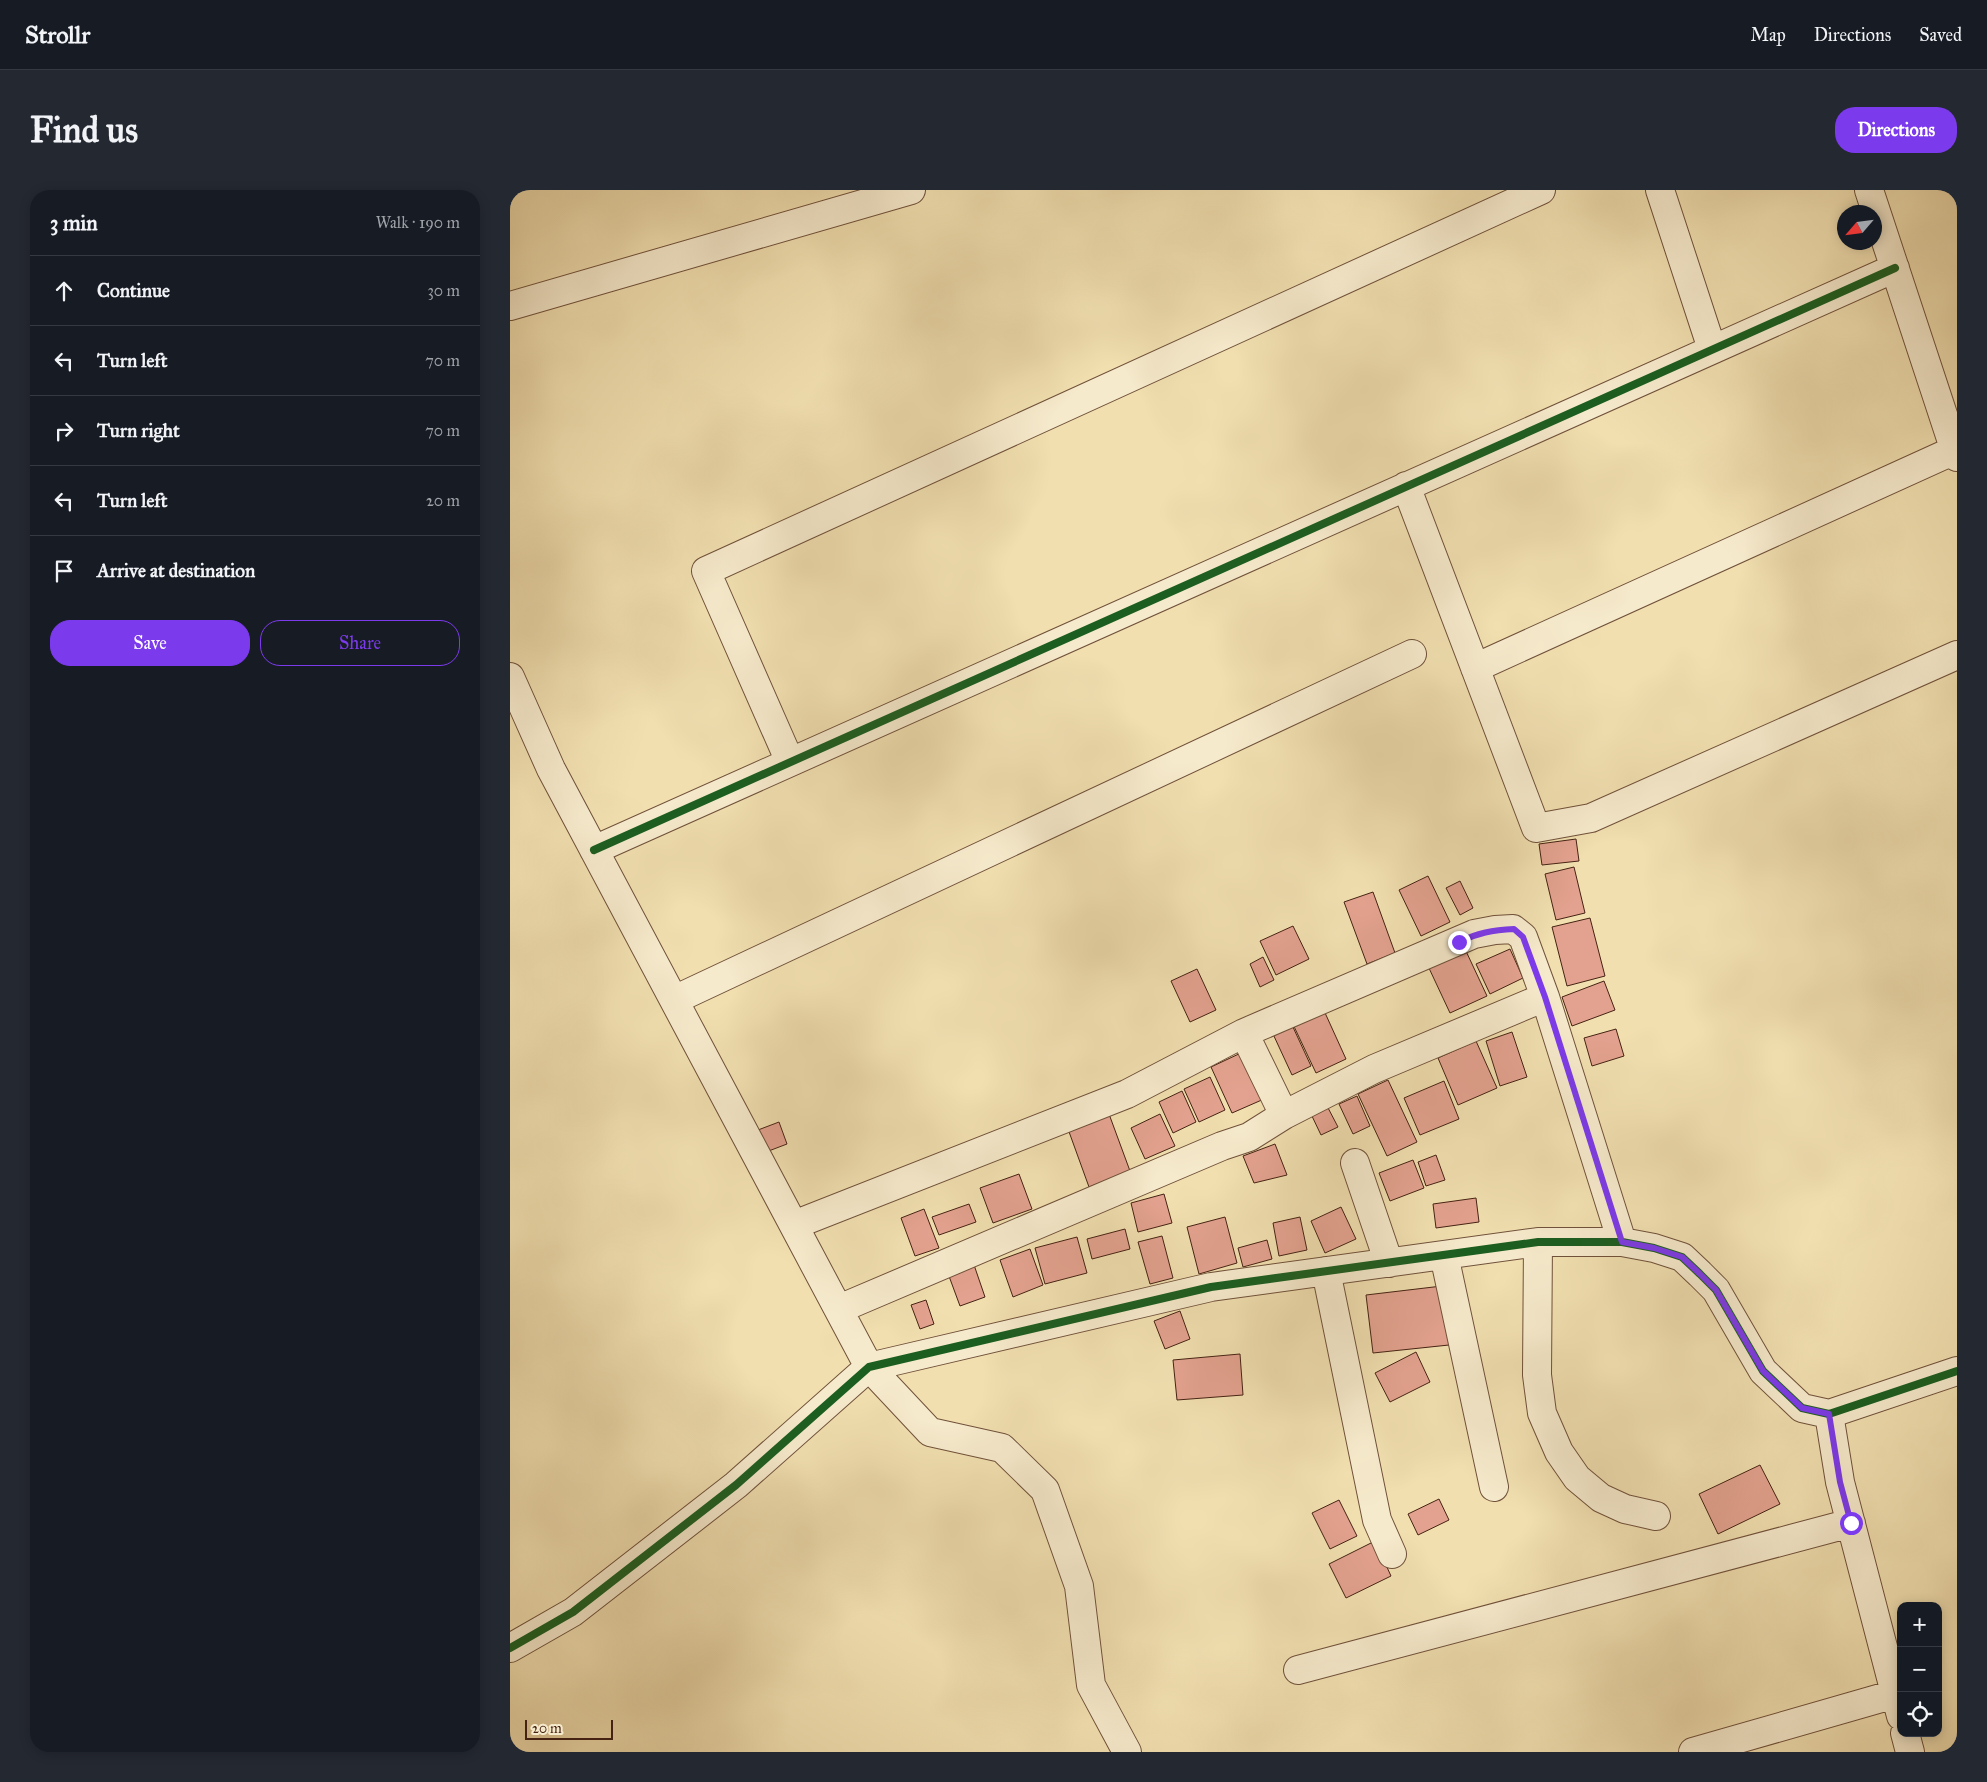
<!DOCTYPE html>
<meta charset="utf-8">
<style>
:root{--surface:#171b24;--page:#242831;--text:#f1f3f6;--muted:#9ea1a6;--line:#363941;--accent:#7c3aed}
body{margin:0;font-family:"IM FELL Great Primer",serif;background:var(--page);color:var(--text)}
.controls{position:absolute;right:15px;bottom:15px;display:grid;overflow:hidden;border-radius:10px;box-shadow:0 2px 12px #0003}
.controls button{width:45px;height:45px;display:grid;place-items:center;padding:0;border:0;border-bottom:1px solid var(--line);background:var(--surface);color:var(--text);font:25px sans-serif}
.compass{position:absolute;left:1327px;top:15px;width:45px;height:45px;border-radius:50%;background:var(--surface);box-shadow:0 2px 12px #0003;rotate:242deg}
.scale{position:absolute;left:15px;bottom:12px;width:88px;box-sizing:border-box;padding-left:5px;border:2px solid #452212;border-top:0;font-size:14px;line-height:18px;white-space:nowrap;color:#452212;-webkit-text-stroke:4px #f6eacc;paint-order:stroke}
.stop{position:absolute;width:15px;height:15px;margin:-11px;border:4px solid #7c3aed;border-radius:50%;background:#fff}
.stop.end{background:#7c3aed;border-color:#fff;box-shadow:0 1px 5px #0008}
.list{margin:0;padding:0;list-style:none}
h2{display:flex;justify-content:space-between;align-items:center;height:65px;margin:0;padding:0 20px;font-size:21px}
h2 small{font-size:16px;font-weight:400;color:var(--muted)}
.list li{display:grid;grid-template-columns:32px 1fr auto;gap:15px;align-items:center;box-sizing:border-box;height:70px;padding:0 20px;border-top:1px solid var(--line)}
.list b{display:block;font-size:19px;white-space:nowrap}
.list em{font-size:16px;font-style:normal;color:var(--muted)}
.actions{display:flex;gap:10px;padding:15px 20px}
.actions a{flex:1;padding:11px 0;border:1px solid var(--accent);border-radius:20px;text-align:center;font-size:18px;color:var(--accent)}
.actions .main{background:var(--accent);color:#fff}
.icon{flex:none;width:28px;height:28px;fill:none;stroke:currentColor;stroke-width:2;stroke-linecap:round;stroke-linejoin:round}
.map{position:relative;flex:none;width:1447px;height:1562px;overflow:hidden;border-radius:20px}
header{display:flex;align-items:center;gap:30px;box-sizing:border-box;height:70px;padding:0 25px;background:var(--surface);border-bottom:1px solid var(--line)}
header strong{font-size:24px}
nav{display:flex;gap:28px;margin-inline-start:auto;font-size:18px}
.intro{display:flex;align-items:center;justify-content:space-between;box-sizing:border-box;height:120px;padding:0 30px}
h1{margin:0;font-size:35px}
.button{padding:12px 22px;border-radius:20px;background:var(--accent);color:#fff;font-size:18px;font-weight:700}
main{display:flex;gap:30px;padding:0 30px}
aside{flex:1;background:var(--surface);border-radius:20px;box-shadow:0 2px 12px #0003}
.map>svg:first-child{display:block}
.building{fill:#e3a28f;stroke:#452212}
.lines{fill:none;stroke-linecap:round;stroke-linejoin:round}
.minor-casing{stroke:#70513a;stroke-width:30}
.minor{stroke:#f6eacc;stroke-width:28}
.cycleway-casing{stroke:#f6eacc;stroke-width:11}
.cycleway{stroke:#1b5e20;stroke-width:8}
.route{stroke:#7c3aed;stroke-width:6}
</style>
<header>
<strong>Strollr</strong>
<nav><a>Map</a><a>Directions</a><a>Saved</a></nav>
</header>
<div class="intro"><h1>Find us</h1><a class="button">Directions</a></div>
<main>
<aside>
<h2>3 min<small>Walk · 190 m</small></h2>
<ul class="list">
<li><svg class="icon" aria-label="ahead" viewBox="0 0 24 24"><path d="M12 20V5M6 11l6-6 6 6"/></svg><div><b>Continue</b></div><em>30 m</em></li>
<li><svg class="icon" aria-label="left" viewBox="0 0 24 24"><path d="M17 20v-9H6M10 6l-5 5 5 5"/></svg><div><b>Turn left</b></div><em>70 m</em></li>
<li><svg class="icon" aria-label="right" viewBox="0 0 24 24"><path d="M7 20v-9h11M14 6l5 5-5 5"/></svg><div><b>Turn right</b></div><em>70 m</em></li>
<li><svg class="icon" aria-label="left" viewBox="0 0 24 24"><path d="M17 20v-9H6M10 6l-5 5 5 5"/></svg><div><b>Turn left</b></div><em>20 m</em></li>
<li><svg class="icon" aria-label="arrive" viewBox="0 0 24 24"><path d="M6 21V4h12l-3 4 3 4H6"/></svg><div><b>Arrive at destination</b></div></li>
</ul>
<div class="actions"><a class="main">Save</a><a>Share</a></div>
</aside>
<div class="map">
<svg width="1447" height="1562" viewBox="0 0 1447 1562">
<rect width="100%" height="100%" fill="#f1dfb0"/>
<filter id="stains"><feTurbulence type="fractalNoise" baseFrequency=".004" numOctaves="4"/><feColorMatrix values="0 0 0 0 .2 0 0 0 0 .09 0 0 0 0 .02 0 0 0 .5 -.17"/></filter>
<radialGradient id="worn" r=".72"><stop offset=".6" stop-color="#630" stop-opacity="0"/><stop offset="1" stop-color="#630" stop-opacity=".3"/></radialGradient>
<path class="building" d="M1066 649 1069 671 1032 675 1029 654Z
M1064 677 1075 723 1046 730 1035 684Z
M918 686 940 732 911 746 889 700Z
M950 691 963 718 950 725 936 698Z
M863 702 885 763 857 774 834 712Z
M1080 728 1095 786 1057 796 1042 737Z
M783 736 799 769 766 785 750 751Z
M955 759 977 806 940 823 918 776Z
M1000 759 1013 788 980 804 966 774Z
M753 767 764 790 750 797 740 774Z
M687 779 706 820 680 832 661 791Z
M1094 791 1105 820 1062 836 1052 807Z
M811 814 836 869 806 883 780 828Z
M782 835 801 876 782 885 763 844Z
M1106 839 1114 866 1082 876 1074 848Z
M1002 842 1017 887 990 896 976 851Z
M966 851 987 898 948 915 928 868Z
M733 862 754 909 722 923 701 877Z
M700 887 715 920 689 932 674 899Z
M878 890 907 952 877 966 848 904Z
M934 891 949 929 910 945 894 908Z
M672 901 686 932 663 943 649 912Z
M847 906 860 936 843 944 829 914Z
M816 914 828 937 811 945 801 924Z
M599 924 620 981 579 997 558 939Z
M650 924 665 956 635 969 621 938Z
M269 932 277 954 256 962 248 940Z
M765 954 777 985 744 993 733 966Z
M926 965 935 990 916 996 908 972Z
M903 970 914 998 880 1011 869 983Z
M509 984 522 1019 483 1033 470 998Z
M654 1004 662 1033 628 1042 621 1013Z
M966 1008 969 1032 926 1038 923 1014Z
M459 1014 466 1032 429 1045 422 1027Z
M831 1017 846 1049 815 1063 801 1031Z
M414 1019 429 1058 405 1066 391 1028Z
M715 1027 727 1073 689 1084 677 1037Z
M790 1027 797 1060 769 1066 763 1033Z
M615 1039 620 1059 582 1069 577 1049Z
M652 1046 663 1088 640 1094 628 1052Z
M567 1047 577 1083 535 1094 525 1058Z
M757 1050 762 1069 733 1077 728 1058Z
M520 1059 533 1095 503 1107 490 1070Z
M462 1069 475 1107 450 1116 436 1078Z
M932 1096 939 1155 863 1163 856 1105Z
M416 1110 424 1134 410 1139 401 1115Z
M670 1121 680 1149 655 1159 644 1131Z
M906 1162 920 1192 880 1212 865 1183Z
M730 1164 733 1205 667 1210 663 1170Z
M1250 1275 1270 1314 1208 1344 1189 1304Z
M929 1309 939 1330 908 1345 898 1324Z
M829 1310 847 1346 820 1359 802 1323Z
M865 1351 881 1386 836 1408 819 1374Z"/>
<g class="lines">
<g class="minor-casing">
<path id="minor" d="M1150 0 1202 159
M1359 0 1447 267
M0 116 401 0
M896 296 1026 638 1081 628 1447 465
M965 478 1447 259
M0 487 41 579 359 1177 420 1242 492 1258 535 1300 569 1396 581 1495 617 1562
M280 572 196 381 1031 0
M84 660 1385 78
M164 810 902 464
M734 843 774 925
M845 973 879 1073
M284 1035 617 904 734 843 964 744 985 740 1003 739 1013 747 1035 807 1112 1052
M1028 1052 1027 1185 1032 1223 1049 1262 1067 1288 1091 1308 1115 1319 1146 1326
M934 1065 984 1297
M816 1081 867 1330 882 1364
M329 1119 712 956 739 947 774 925 864 879 1035 807
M1319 1224 1330 1292 1391 1526
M0 1458 63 1422 226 1295 359 1177 701 1097 1028 1052H1112L1144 1058 1172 1067 1190 1084 1206 1100 1253 1181 1292 1218 1319 1224 1447 1181
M788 1480 1341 1333
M1395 1543 1400 1562
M1183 1562 1385 1504"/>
</g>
<use href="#minor" class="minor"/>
<g class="cycleway-casing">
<path id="cycleway" d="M84 660 1385 78
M0 1458 63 1422 226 1295 359 1177 701 1097 1028 1052H1112L1144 1058 1172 1067 1190 1084 1206 1100 1253 1181 1292 1218 1319 1224 1447 1181"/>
</g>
<use href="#cycleway" class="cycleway"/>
</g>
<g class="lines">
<path class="route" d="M949 752C967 743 983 740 1004 739L1013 747 1035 807 1112 1052 1144 1058 1172 1067 1190 1084 1206 1100 1253 1181 1292 1218 1319 1224 1330 1292 1341 1333"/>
</g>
<rect width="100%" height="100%" filter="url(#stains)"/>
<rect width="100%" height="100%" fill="url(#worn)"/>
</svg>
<div class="controls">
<button>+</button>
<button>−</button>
<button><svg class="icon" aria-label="locate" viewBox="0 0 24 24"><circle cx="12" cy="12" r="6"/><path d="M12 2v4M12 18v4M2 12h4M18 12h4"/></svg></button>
</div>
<svg class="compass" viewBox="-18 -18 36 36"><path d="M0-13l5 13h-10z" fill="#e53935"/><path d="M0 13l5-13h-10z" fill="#9ea1a6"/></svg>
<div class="scale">20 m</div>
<div class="stop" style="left:1341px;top:1333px"></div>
<div class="stop end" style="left:949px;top:752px"></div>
</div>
</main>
